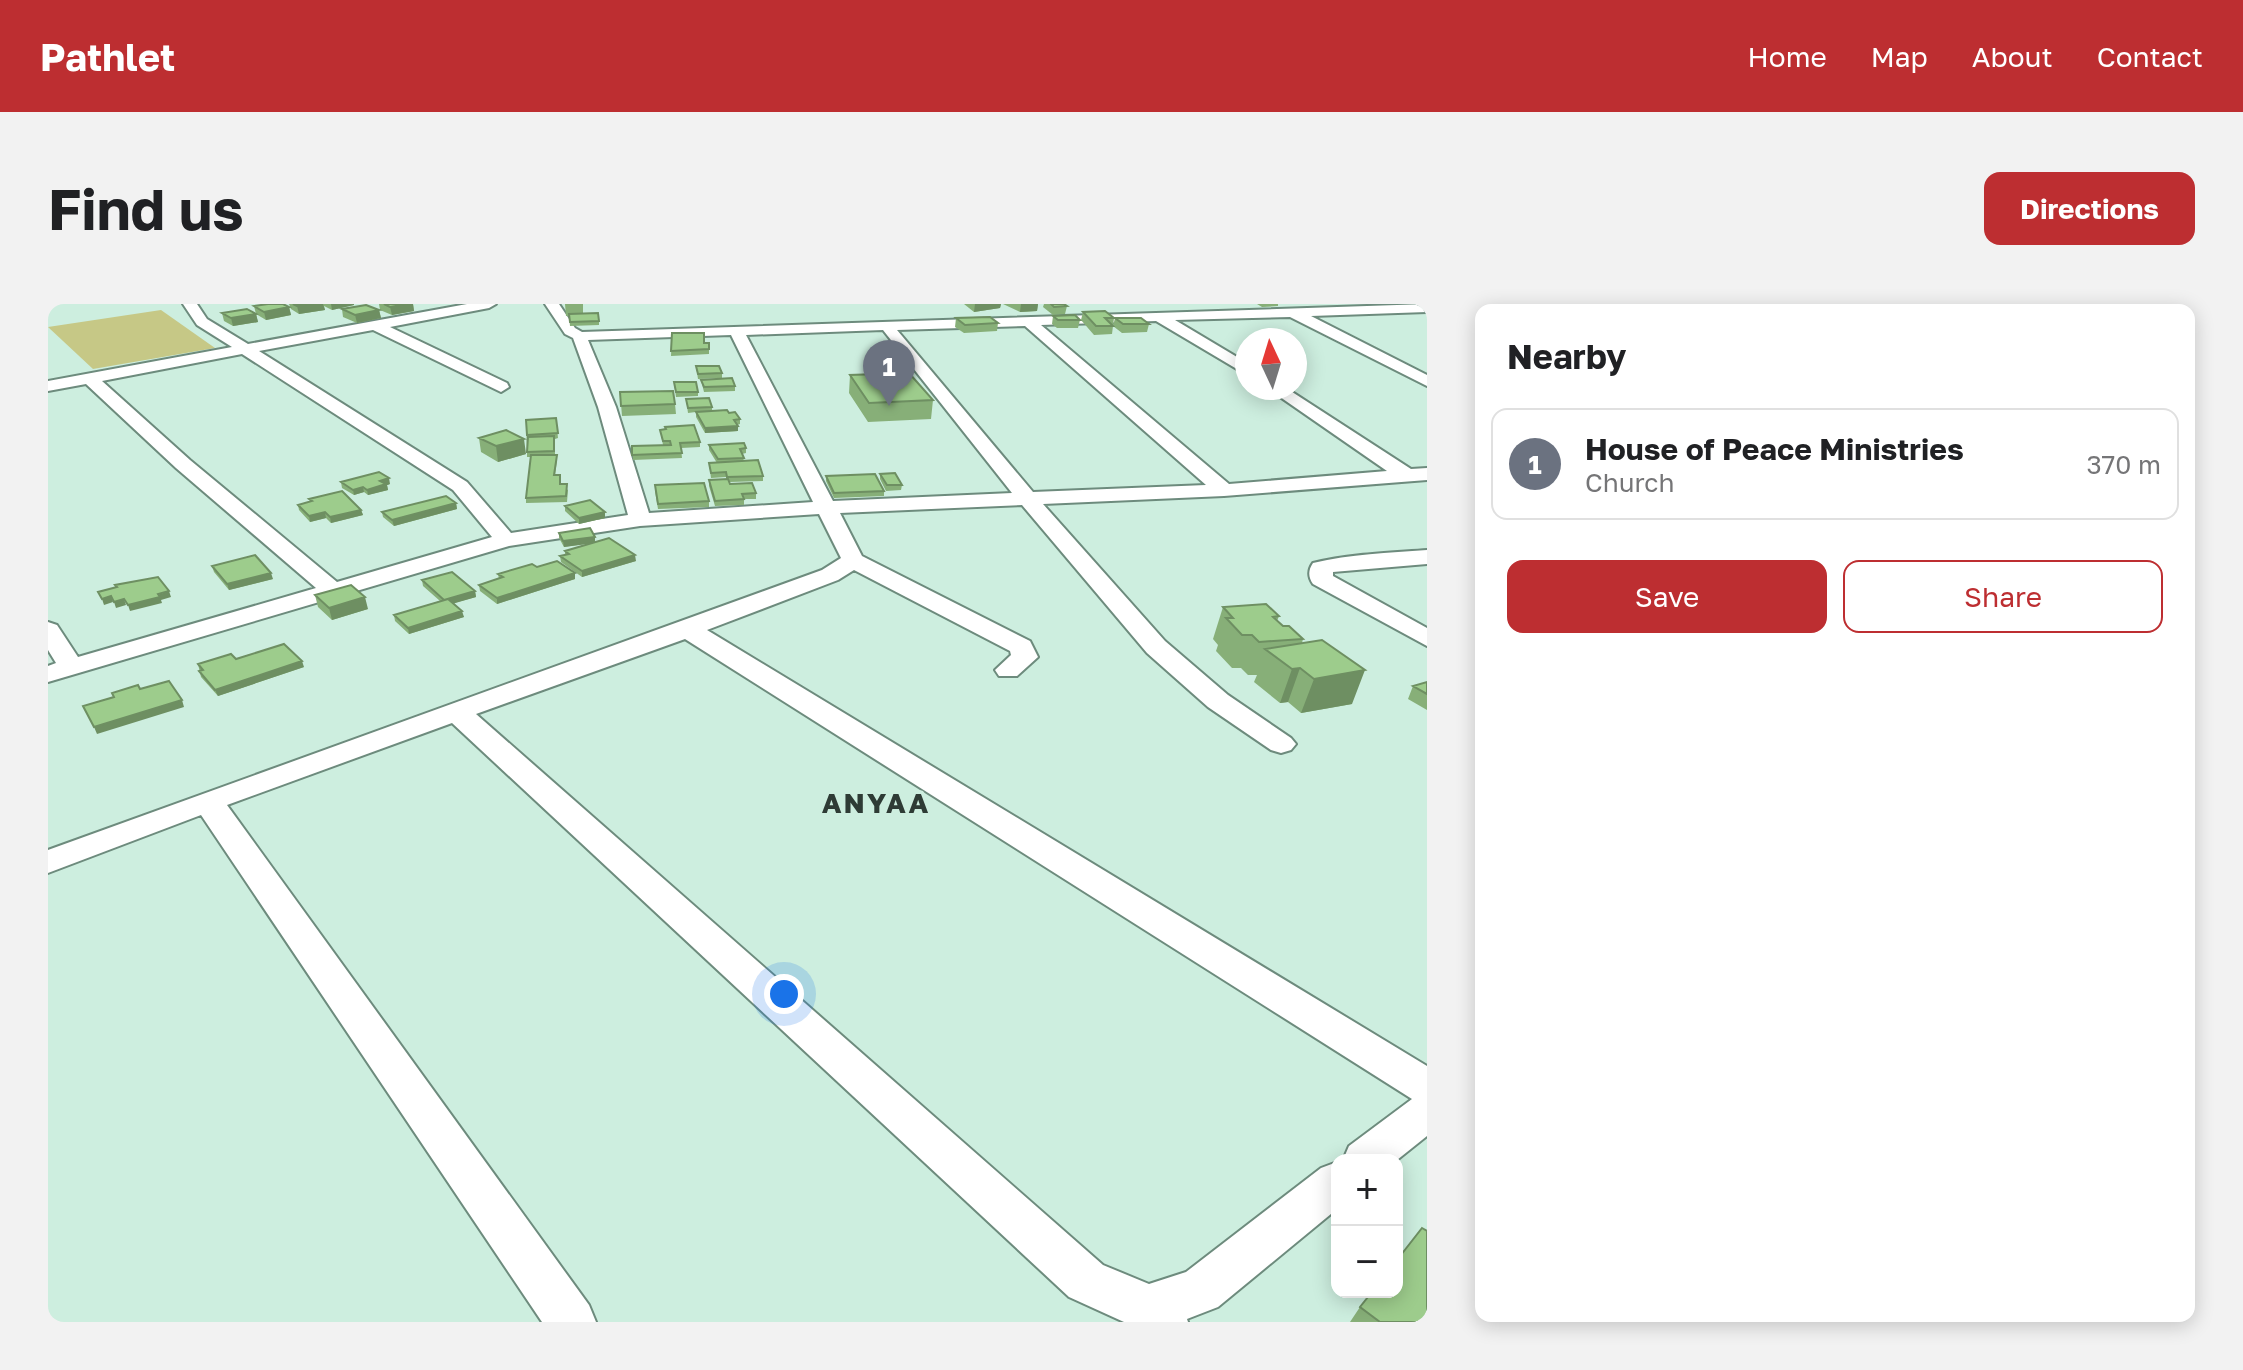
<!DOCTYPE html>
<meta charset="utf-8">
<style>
:root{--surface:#fff;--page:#f2f2f2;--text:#202124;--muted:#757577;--line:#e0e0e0;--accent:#bd2e31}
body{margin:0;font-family:"Golos Text",sans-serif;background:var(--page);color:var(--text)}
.controls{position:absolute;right:24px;bottom:24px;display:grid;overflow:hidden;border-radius:16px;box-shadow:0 4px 20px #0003}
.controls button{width:72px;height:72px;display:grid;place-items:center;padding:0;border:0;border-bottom:2px solid var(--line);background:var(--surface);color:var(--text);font:40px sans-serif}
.compass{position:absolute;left:1187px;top:24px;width:72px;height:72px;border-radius:50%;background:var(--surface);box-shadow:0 4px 20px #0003;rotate:356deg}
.you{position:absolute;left:736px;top:690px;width:28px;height:28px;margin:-20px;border:6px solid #fff;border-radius:50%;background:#1a73e8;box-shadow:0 0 0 12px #1a73e833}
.badge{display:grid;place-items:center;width:52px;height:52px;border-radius:50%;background:var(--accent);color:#fff;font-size:26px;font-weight:700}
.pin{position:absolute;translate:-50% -66px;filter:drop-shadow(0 2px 4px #0008)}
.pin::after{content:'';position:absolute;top:42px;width:28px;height:24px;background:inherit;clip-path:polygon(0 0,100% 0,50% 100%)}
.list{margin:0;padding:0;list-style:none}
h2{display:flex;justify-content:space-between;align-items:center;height:104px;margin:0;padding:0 32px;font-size:34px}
h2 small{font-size:26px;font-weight:400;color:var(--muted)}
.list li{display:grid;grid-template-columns:52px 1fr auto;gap:24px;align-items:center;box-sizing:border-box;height:112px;margin:0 16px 16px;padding:0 16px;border:2px solid var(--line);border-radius:16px}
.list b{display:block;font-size:30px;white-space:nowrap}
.list p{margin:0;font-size:26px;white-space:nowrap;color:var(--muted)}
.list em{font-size:26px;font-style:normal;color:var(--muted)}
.actions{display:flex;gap:16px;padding:24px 32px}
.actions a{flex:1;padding:18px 0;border:2px solid var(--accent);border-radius:16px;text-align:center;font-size:28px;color:var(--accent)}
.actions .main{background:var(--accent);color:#fff}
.map{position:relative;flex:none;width:1379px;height:1018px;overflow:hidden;border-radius:16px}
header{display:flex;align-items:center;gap:48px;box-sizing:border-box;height:112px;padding:0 40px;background:var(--accent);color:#fff}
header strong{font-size:38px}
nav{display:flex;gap:44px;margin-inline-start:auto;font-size:28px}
.intro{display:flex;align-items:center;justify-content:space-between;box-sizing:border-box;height:192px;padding:0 48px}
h1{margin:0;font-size:56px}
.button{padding:20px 36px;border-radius:16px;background:var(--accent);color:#fff;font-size:28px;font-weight:700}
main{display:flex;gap:48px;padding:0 48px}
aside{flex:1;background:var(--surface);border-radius:16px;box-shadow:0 4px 20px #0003}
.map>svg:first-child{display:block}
.green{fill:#c6c886}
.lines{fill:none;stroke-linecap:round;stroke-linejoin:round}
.minor-casing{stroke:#6d8b7d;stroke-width:4}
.minor{fill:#fff;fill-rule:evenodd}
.wall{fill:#87af78}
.shaded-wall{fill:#6e8f62}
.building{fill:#9dcc8c;stroke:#6e8f62;stroke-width:2}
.labels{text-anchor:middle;stroke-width:7;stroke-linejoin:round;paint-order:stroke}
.district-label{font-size:28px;font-weight:bold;letter-spacing:2px;fill:#2e3b35;stroke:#cdeedf}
</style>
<header>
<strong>Pathlet</strong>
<nav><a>Home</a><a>Map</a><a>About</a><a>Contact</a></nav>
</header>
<div class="intro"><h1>Find us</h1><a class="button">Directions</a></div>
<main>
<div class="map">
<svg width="1379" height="1018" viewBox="0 0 1379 1018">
<rect width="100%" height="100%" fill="#cdeedf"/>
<path class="green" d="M113 6 167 44 45 65 0 23Z"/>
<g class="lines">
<g class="minor-casing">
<path id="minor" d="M135 0H149L159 15 200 40 419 0H448L441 4 342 23 459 79 461 83 453 88 325 26 211 47 419 178 463 229 580 211 550 103 525 34 517 30 497 0H511L527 24 534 28 1379 0V8L1263 12 1379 71V82L1242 13 1127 16 1199 59V71L1108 17 993 21 1181 180 1339 167 1219 84H1238L1363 165 1379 164V176L1176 192 995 200 1117 337 1180 391 1243 434 1248 440 1243 446 1233 449 1223 446 1160 403 1099 349 974 201 792 209 814 252 982 337 990 353 969 372H951L947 366 963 351 962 347 806 266 790 276 659 326 1379 762V832L1349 856H1295L1301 842 1364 795 637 335 428 410 1055 961 1101 980 1138 968 1273 864 1289 858V905L1170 1003 1139 1015 1140 1018H1076L1021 993 404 419 179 501 541 1001 548 1018H494L153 511 0 569V546L774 266 793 254 771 210 592 222 461 242 0 378V362L8 359 0 346V318L9 321 30 353 268 284 128 164 38 80 0 87V77L184 43 149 21ZM977 22 1158 181 985 188 849 26ZM835 26 964 189 785 197 698 31ZM683 31 765 198 601 209 568 103 540 36ZM194 50 405 186 444 233 289 278 142 156 54 77Z
M1379 246V260L1285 268V272L1379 324V342L1265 280C1260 273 1260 266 1265 259 1303 250 1340 249 1379 246Z"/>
</g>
<use href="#minor" class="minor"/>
</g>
<path class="wall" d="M241 0H306V1L284 6 276 2 277 6 251 10 243 5Z
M331 0H365L366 7 344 11 332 6Z
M517 0H535V10L551 17V21L522 22 521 12H518Z
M916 0H953L952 4 926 8Z
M955 0H990L989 7 972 8Z
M996 0H1016L1019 2 1017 10 1005 11 995 3Z
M1209 0H1230V2L1214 3Z
M206 2 241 3 243 11 218 16 208 10Z
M294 5 331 6 333 14 309 19 295 13Z
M1035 8 1066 14 1064 30 1046 31 1033 16Z
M174 9 208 10 210 18 185 22 176 17Z
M1005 12 1032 16 1030 24H1009L1004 20Z
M908 14 950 19 949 27 916 29 907 23Z
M1067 14 1101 20 1099 28 1074 29 1065 22Z
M624 29 656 39H661V50L623 52Z
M648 62 674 69V74L650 75Z
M802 71 885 96 883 115 820 118 801 89Z
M653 76 687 82V87L656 88Z
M626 78 650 88V92L628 93Z
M572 88 627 100 628 110 574 112Z
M638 95 664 103V107L681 109 692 115V120L689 121 690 127 657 129 648 113V108L640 109Z
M508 114 510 134 507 135V151L509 156 507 171 512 180 520 186 519 198 478 199V194L483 153H479V148L478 116Z
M617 123 652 138V143L633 144 634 154 585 156 584 142 615 141 612 126H617Z
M431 134 478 150 450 158 433 148Z
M661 141 698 144V149L694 150 696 157 715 172V177L681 178 682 180 708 189V195H696V201L667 202 661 182V176L678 175V173L663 174 661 159H669L661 146Z
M832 170 854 181 853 186 838 187 832 175Z
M778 172 836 187V192L786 194 778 177Z
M293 178 342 180 339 181 340 186 320 191 316 188 306 191 294 184Z
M607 187 661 197V203L610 205Z
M261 195 313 206 315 211 283 219 278 214 262 218 251 206 250 201 262 198Z
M408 199 409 205 346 222 335 213 334 208Z
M517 202 557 208V214L531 220 517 207Z
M511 229 547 238 588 257 534 273 513 258 512 252 517 251V247L543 239 516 243 511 234Z
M164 262 225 275 181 286 166 268Z
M489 263 527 275 449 300 432 287 431 281 451 275 450 270Z
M374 276 427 287 428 293 406 299 416 313 361 330 347 317 346 311 392 297 375 282Z
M267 291 320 305 284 316 270 303Z
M1175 303 1231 312 1229 317 1235 322 1255 335 1254 339 1304 400 1253 409 1240 398 1232 399 1206 378 1209 371H1200L1193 364H1184L1168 347 1170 341 1165 335Z
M188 355 256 363 170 392 153 373 150 360Z
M1379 378V406L1360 395 1365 382Z
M1312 1003 1379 1018H1302Z"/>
<path class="shaded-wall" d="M265 0H275L277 6 251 10 249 2Z
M283 0H306V1L284 6Z
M359 0H365L366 7 344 11 342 3Z
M927 0H953L952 4 926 8Z
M973 0H990L989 7 972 8Z
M241 3 243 11 218 16 216 8Z
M331 6 333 14 309 19 307 11Z
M208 10 210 18 185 22 183 14Z
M690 122V127L657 129V124Z
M476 135 478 150 450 158 448 142Z
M341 174 342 180 339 181 340 186 320 191 319 186 332 177Z
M315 183 316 188 306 191 305 186Z
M408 199 409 205 346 222 344 216Z
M313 206 315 211 283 219 282 213Z
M277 208 278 214 262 218 261 212Z
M557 208V214L531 220V214Z
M547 233V239L516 243 515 237Z
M587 251 588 257 534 273V267Z
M223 269 225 275 181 286 179 280Z
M527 269V275L449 300V294Z
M121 287 123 293 113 296 114 299 82 307 80 301Z
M427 287 428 293 397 302 396 296Z
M63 292 65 298 56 301 54 295Z
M317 293 320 305 284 316 281 304Z
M76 295 78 301 68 304 66 298Z
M414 307 416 313 361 330 360 324Z
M254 357 256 363 170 392 167 386Z
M1252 364 1240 398 1232 399 1244 365Z
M1317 366 1304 400 1253 409 1266 375Z
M134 396 136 403 49 430 46 423Z"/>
<path class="building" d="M220 0H235L241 3 216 8 206 2Z
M245 0H265L249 2Z
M336 0H359L342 3Z
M1003 0H1016L1019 2 1006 3Z
M318 1 331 6 307 11 294 5Z
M199 5 208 10 183 14 174 9Z
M1057 7 1066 14H1057L1065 22H1048L1035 8Z
M550 9 551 17 522 18 521 10Z
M1027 11 1032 16H1010L1005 12Z
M942 13 950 19 917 21 908 14Z
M1067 14H1093L1101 20H1075Z
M624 29H656V39H661V45L623 47Z
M648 62H671L674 69 650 70Z
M861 69 885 96 821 99 802 71Z
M684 74 687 82 656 83 653 76Z
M626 78H648L650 88H628Z
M625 87 627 100 573 102 572 88Z
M661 94 664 103 640 104 638 95Z
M679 106 681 109 687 108 692 115 686 116 690 122 657 124 648 108Z
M508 114 510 129 479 131 478 116Z
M646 121 652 138 632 139 634 149 584 151V142L623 141 622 137H615L612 126 618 125 617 123Z
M458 126 476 135 448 142 431 134Z
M506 132V147L479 148 480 133Z
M696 139 698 144 692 145 696 154 670 155 661 141Z
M483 151H509L506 171H512V180H519L518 192 478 194Z
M710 156 715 172 679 173 678 168 663 169 661 159Z
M331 168 341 174 332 177 338 180 319 186 315 183 305 186 293 178Z
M847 169 854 181H839L832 170Z
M827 170 836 187 786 189 778 172Z
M680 175 682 180 704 179 708 189 694 190 696 195 667 197 661 176Z
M656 179 661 197 610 200 607 181Z
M294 187 313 206 282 213 277 208 261 212 250 201 264 197 261 195Z
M398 192 408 199 344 216 334 208Z
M542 196 557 208 531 214 517 202Z
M542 224 547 233 515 237 511 229Z
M561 234 587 251 534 267 512 252 521 250 517 247Z
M207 251 223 269 179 280 164 262Z
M509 257 527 269 449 294 431 281 455 273 450 270 484 260 489 263Z
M404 268 427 287 396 296 374 276Z
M110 273 121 287 110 290 112 293 80 301 76 295 66 298 63 292 54 295 50 288 69 283 67 281Z
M303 281 317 293 281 304 267 291Z
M400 295 414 307 360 324 346 311Z
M1218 300 1231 312 1225 313 1235 322H1241L1255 335 1211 338 1204 331H1194L1178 314H1185L1175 303Z
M1274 336 1317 366 1266 375 1252 364 1244 365 1217 345Z
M236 340 254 357 167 386 151 367 155 366 150 360 183 350 188 355Z
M121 377 134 396 46 423 35 402 66 393 64 389 90 381 92 385Z
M1379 378V390L1365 382Z
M1374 924 1379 927V1018H1332L1312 1003 1324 988H1349V956Z"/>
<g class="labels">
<g class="district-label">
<text x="828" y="509">ANYAA</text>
</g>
</g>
</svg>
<div class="controls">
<button>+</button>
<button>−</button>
</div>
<svg class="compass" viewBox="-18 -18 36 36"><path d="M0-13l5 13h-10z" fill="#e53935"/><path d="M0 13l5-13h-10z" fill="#757577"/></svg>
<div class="you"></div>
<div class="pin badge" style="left:841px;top:102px;background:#6b7280">1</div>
</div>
<aside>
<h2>Nearby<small></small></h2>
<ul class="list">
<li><span class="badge" style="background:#6b7280">1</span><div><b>House of Peace Ministries</b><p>Church</p></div><em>370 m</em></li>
</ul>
<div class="actions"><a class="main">Save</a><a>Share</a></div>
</aside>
</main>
